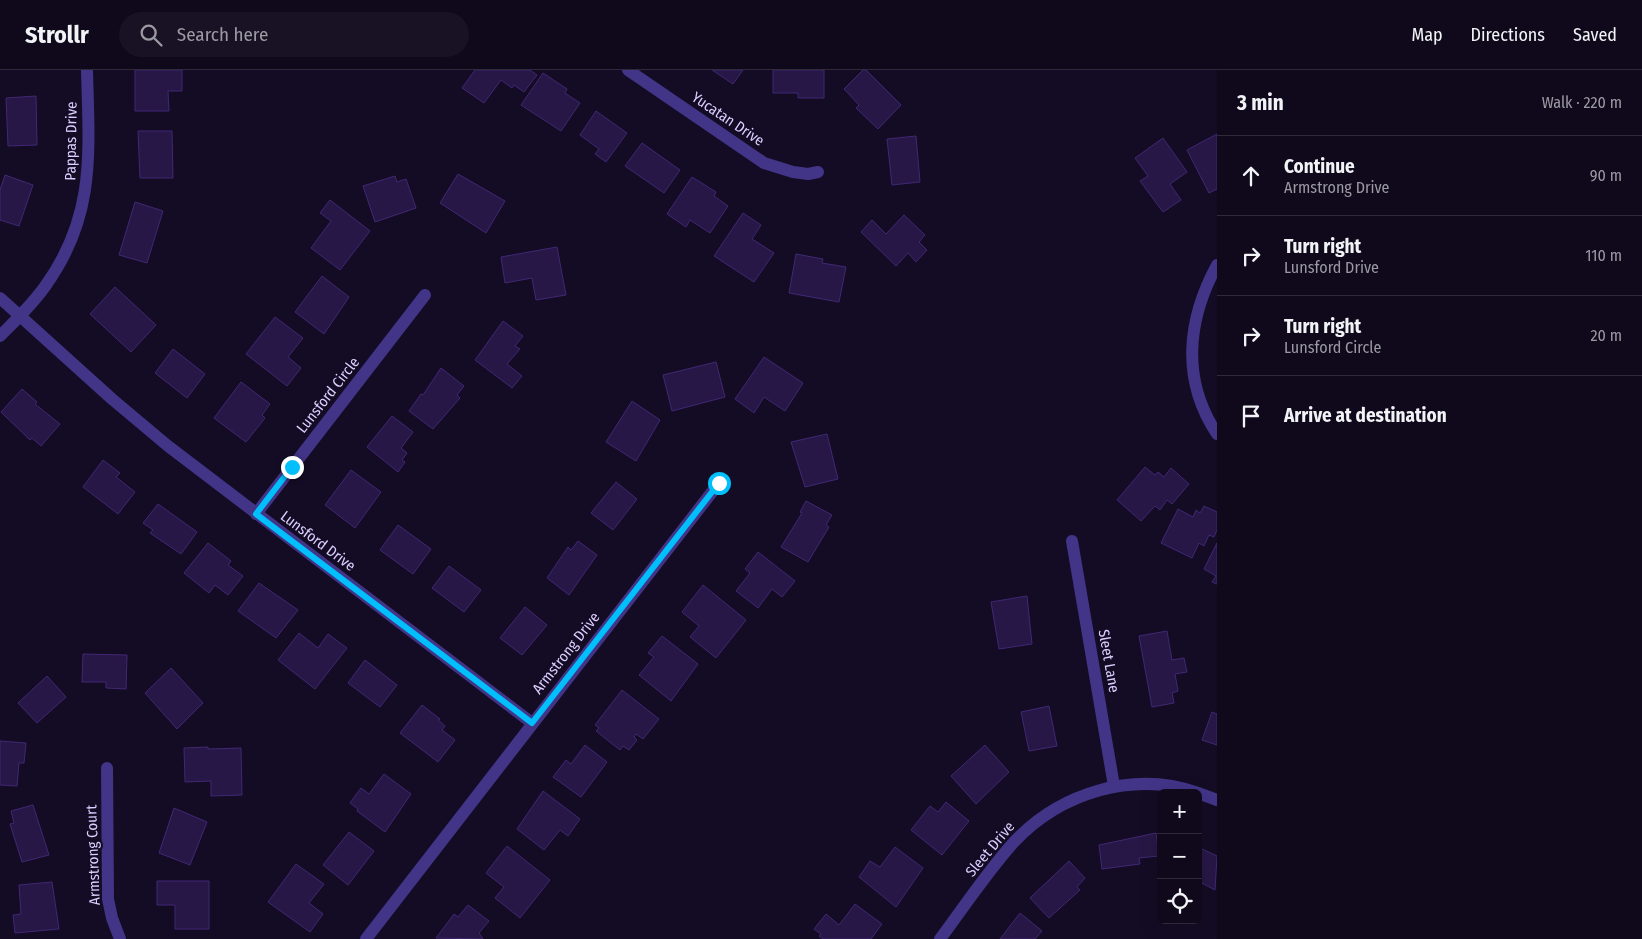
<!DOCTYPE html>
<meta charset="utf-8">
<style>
:root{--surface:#0f091b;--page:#181224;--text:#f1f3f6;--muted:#9b9aa3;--line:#2f2a3a}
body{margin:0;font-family:"Fira Sans Condensed",sans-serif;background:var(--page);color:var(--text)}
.controls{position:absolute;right:15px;bottom:15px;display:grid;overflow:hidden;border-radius:8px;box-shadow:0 5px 20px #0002}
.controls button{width:45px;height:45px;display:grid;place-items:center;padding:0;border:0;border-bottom:1px solid var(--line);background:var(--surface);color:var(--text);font:25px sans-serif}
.stop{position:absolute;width:15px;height:15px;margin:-11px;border:4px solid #00bffa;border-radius:50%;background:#fff}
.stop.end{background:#00bffa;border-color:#fff;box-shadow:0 1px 5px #0008}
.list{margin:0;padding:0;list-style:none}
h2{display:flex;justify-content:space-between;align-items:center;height:65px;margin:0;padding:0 20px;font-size:21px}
h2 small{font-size:16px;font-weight:400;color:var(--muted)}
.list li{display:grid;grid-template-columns:32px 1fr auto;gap:15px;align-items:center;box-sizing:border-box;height:80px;padding:0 20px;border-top:1px solid var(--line)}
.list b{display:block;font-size:19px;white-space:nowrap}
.list p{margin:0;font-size:16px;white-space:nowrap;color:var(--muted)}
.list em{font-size:16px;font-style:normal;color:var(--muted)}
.icon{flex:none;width:28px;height:28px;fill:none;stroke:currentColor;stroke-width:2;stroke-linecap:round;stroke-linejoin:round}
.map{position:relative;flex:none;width:1217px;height:869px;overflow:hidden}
header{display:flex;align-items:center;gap:30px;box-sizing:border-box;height:70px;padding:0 25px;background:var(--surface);border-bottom:1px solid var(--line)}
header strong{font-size:24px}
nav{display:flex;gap:28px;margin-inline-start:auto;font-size:18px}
.search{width:350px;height:45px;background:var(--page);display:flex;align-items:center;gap:12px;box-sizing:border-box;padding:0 18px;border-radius:28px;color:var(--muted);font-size:19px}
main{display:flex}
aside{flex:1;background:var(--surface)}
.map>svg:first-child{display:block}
.building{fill:#271746;stroke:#412774}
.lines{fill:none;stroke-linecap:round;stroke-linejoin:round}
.minor{stroke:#423487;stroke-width:12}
.route{stroke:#00bffa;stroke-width:6}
.labels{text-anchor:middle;stroke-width:4.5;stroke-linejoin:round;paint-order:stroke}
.street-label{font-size:15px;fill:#dbcfff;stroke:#140c24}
</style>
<header>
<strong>Strollr</strong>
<div class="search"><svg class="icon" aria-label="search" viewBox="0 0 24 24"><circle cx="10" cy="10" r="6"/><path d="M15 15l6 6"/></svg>Search here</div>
<nav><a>Map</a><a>Directions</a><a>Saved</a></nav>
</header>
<main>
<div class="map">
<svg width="1217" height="869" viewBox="0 0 1217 869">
<rect width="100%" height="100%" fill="#140c24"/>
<path class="building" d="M135 0H182V21H168L169 41H135Z
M475 0H530L537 5 524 22 514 15 512 18 501 10 484 33 462 18Z
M712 0H743L733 14Z
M773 0H824V28H798V23H773Z
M863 0H866L901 35 878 59 856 38 859 35 844 19Z
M543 3 567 19 565 23 580 33 561 61 521 35Z
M36 26 37 75 8 76 6 28Z
M596 41 627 63 606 92 595 84 599 79 580 65Z
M138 61H172L173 108H140Z
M1217 64V119L1209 123 1187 80Z
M916 66 920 112 892 115 887 69Z
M1163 68 1187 102 1170 114 1181 130 1163 142 1140 111 1148 106 1135 88Z
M642 73 680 100 664 123 625 96Z
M458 104 505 131 486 163 440 133Z
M5 105 33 115 19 156 0 150V120Z
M395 106 397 112 406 109 416 138 375 152 363 116Z
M692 107 716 122 714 126 728 136 710 163 690 150 686 157 667 144Z
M330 130 370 161 340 200 311 178 331 151 320 143Z
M135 132 163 141 147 193 119 185Z
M743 143 761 155 752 169 774 183 754 212 714 186Z
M904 145 925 165 919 172 927 180 916 192 908 183 896 196 861 162 872 150 886 164Z
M557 177 566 225 536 230 532 208 505 213 501 187Z
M796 184 823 189 822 193 846 197 839 232 789 223Z
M322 206 349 227 324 264 295 242Z
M115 217 156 255 131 282 90 244Z
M275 247 303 268 288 287 301 298 287 316 246 284Z
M503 251 523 266 515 276 520 279 507 294 522 306 512 318 475 290Z
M173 279 205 304 187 328 155 303Z
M764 287 803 313 785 341 764 327 754 343 735 329Z
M716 292 725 327 672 341 663 305Z
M441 298 464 316 457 325 460 328 433 359 409 341 421 324 423 325Z
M241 312 270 334 262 345 265 348 246 372 214 348Z
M22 319 37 332 35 334 60 354 41 376 32 368 30 370 1 342Z
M632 331 660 350 636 391 606 372Z
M392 346 413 362 401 378 407 383 402 390 405 392 398 402 367 377Z
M827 364 838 409 805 417 791 372Z
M103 390 120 403 116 407 135 422 118 444 83 417Z
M1145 397 1155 405 1158 402 1164 407 1171 398 1189 414 1172 434 1167 430 1160 440 1155 436 1141 451 1117 430Z
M351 400 381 422 355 458 325 435Z
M616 412 637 429 613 460 591 443Z
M806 431 832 445 826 455 829 457 808 492 781 477 802 443 800 442Z
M158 434 197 462 181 484 150 463 153 460 143 453Z
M1204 436 1217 442V460L1214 467 1209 465 1204 476 1199 473 1192 488 1161 473 1178 439 1193 447 1196 440 1200 443Z
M398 455 431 479 413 504 380 480Z
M578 471 597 485 569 525 547 508 568 477 571 480Z
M208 473 231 491 228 495 243 506 228 525 215 515 209 523 184 503Z
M1217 473V514L1212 512 1216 506 1204 499Z
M758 482 795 511 782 527 772 519 758 538 736 521 750 503 745 499Z
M449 496 481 520 464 542 432 518Z
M259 513 298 540 276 568 238 541Z
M703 515 746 550 716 588 690 567 699 556 682 542Z
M1027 526 1032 574 999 579 991 532Z
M525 537 547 555 522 585 500 568Z
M1167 561 1172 590 1184 588 1187 602 1175 604 1178 621 1172 623 1174 633 1152 637 1139 566Z
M299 563 318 578 328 564 347 578 315 619 278 590Z
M662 566 698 594 671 631 639 605 654 587 648 583Z
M83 584 127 585 126 619 106 618V612H82Z
M365 590 397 615 380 637 348 613Z
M171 598 203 633 177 659 145 623Z
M47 606 66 627 37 653 18 633Z
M622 620 659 649 643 669 636 664 634 667 637 670 629 680 623 676 620 680 596 661 599 658 595 655Z
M422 635 440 649 438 650 445 656 442 660 455 670 438 692 400 663Z
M1049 636 1057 676 1029 681 1021 642Z
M1212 642 1217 644V675L1202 670Z
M0 671 26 673 24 693H19L17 716 0 715Z
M585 675 607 692 581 727 553 707 566 690 571 694Z
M985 675 1009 702 976 734 951 706Z
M208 677V679L241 678 242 725 211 726V711L185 712 184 678Z
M384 704 411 724 385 762 357 741 358 739 350 733 361 718 369 724Z
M543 721 580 749 568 766 560 760 544 780 517 759Z
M946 732 969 751 942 785 911 760 930 736 938 742Z
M33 735 49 785 22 792 10 754 14 753 11 741Z
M174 738 207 752 190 795 159 783Z
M349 762 374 781 348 815 323 795Z
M1156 763 1159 786 1139 788 1140 794 1102 799 1099 775Z
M507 776 550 810 520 848 495 828 504 817 486 803Z
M895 777 923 798 896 837 859 807 870 791 880 797Z
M1198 777 1217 786 1215 820 1198 811Z
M1069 791 1085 808 1077 817 1080 820 1049 848 1030 828Z
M296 794 324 814 309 833 323 844 310 862 268 832Z
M157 811H209V859H175V835H157Z
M52 812 59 859 15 863 13 845 21 844 19 815Z
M855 834 882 854 871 869H823L819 866 821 864 814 859 826 844 839 855Z
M468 835 489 851 479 863 483 869 436 868 454 844 458 847Z
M1020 843 1042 861 1035 869H1000Z"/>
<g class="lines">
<path class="minor" d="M628 0 764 93 793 102 808 104 818 102
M1217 195C1187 250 1181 310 1217 364
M0 228 112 329 168 376 532 653
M0 266C16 250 33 234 46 215 96 145 89 82 87 0
M256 444 425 225
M1072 471 1114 716
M107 698 108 829 112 848 120 869
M1198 723 1217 730
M366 869 719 413
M940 869C964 837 987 802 1014 772 1060 723 1133 700 1198 723"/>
</g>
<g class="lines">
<path class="route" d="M292 397 256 444 532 653 719 413"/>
</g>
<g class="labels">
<g class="street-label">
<text transform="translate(728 49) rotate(34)" y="5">Yucatan Drive</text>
<text transform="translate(71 71) rotate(-89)" y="5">Pappas Drive</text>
<text transform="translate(328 325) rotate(-52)" y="5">Lunsford Circle</text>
<text transform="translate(318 471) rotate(37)" y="5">Lunsford Drive</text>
<text transform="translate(566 583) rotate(-52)" y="5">Armstrong Drive</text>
<text transform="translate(1109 591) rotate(80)" y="5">Sleet Lane</text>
<text transform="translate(990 779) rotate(-50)" y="5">Sleet Drive</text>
<text transform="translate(93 785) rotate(-92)" y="5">Armstrong Court</text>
</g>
</g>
</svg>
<div class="controls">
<button>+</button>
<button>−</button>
<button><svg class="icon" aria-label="locate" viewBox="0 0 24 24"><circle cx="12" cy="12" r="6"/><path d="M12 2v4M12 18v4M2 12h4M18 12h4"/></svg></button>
</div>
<div class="stop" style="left:719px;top:413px"></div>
<div class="stop end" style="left:292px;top:397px"></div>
</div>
<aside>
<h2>3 min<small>Walk · 220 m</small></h2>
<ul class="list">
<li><svg class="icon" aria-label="ahead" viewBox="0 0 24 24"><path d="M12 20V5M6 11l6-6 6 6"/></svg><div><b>Continue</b><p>Armstrong Drive</p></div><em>90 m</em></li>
<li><svg class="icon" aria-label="right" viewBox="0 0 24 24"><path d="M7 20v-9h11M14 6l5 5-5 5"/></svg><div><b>Turn right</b><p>Lunsford Drive</p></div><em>110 m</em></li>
<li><svg class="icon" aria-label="right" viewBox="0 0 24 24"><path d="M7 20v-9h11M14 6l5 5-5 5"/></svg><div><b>Turn right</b><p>Lunsford Circle</p></div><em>20 m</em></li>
<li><svg class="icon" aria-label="arrive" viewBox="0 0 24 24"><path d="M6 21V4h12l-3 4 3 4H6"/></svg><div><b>Arrive at destination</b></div></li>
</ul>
</aside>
</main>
